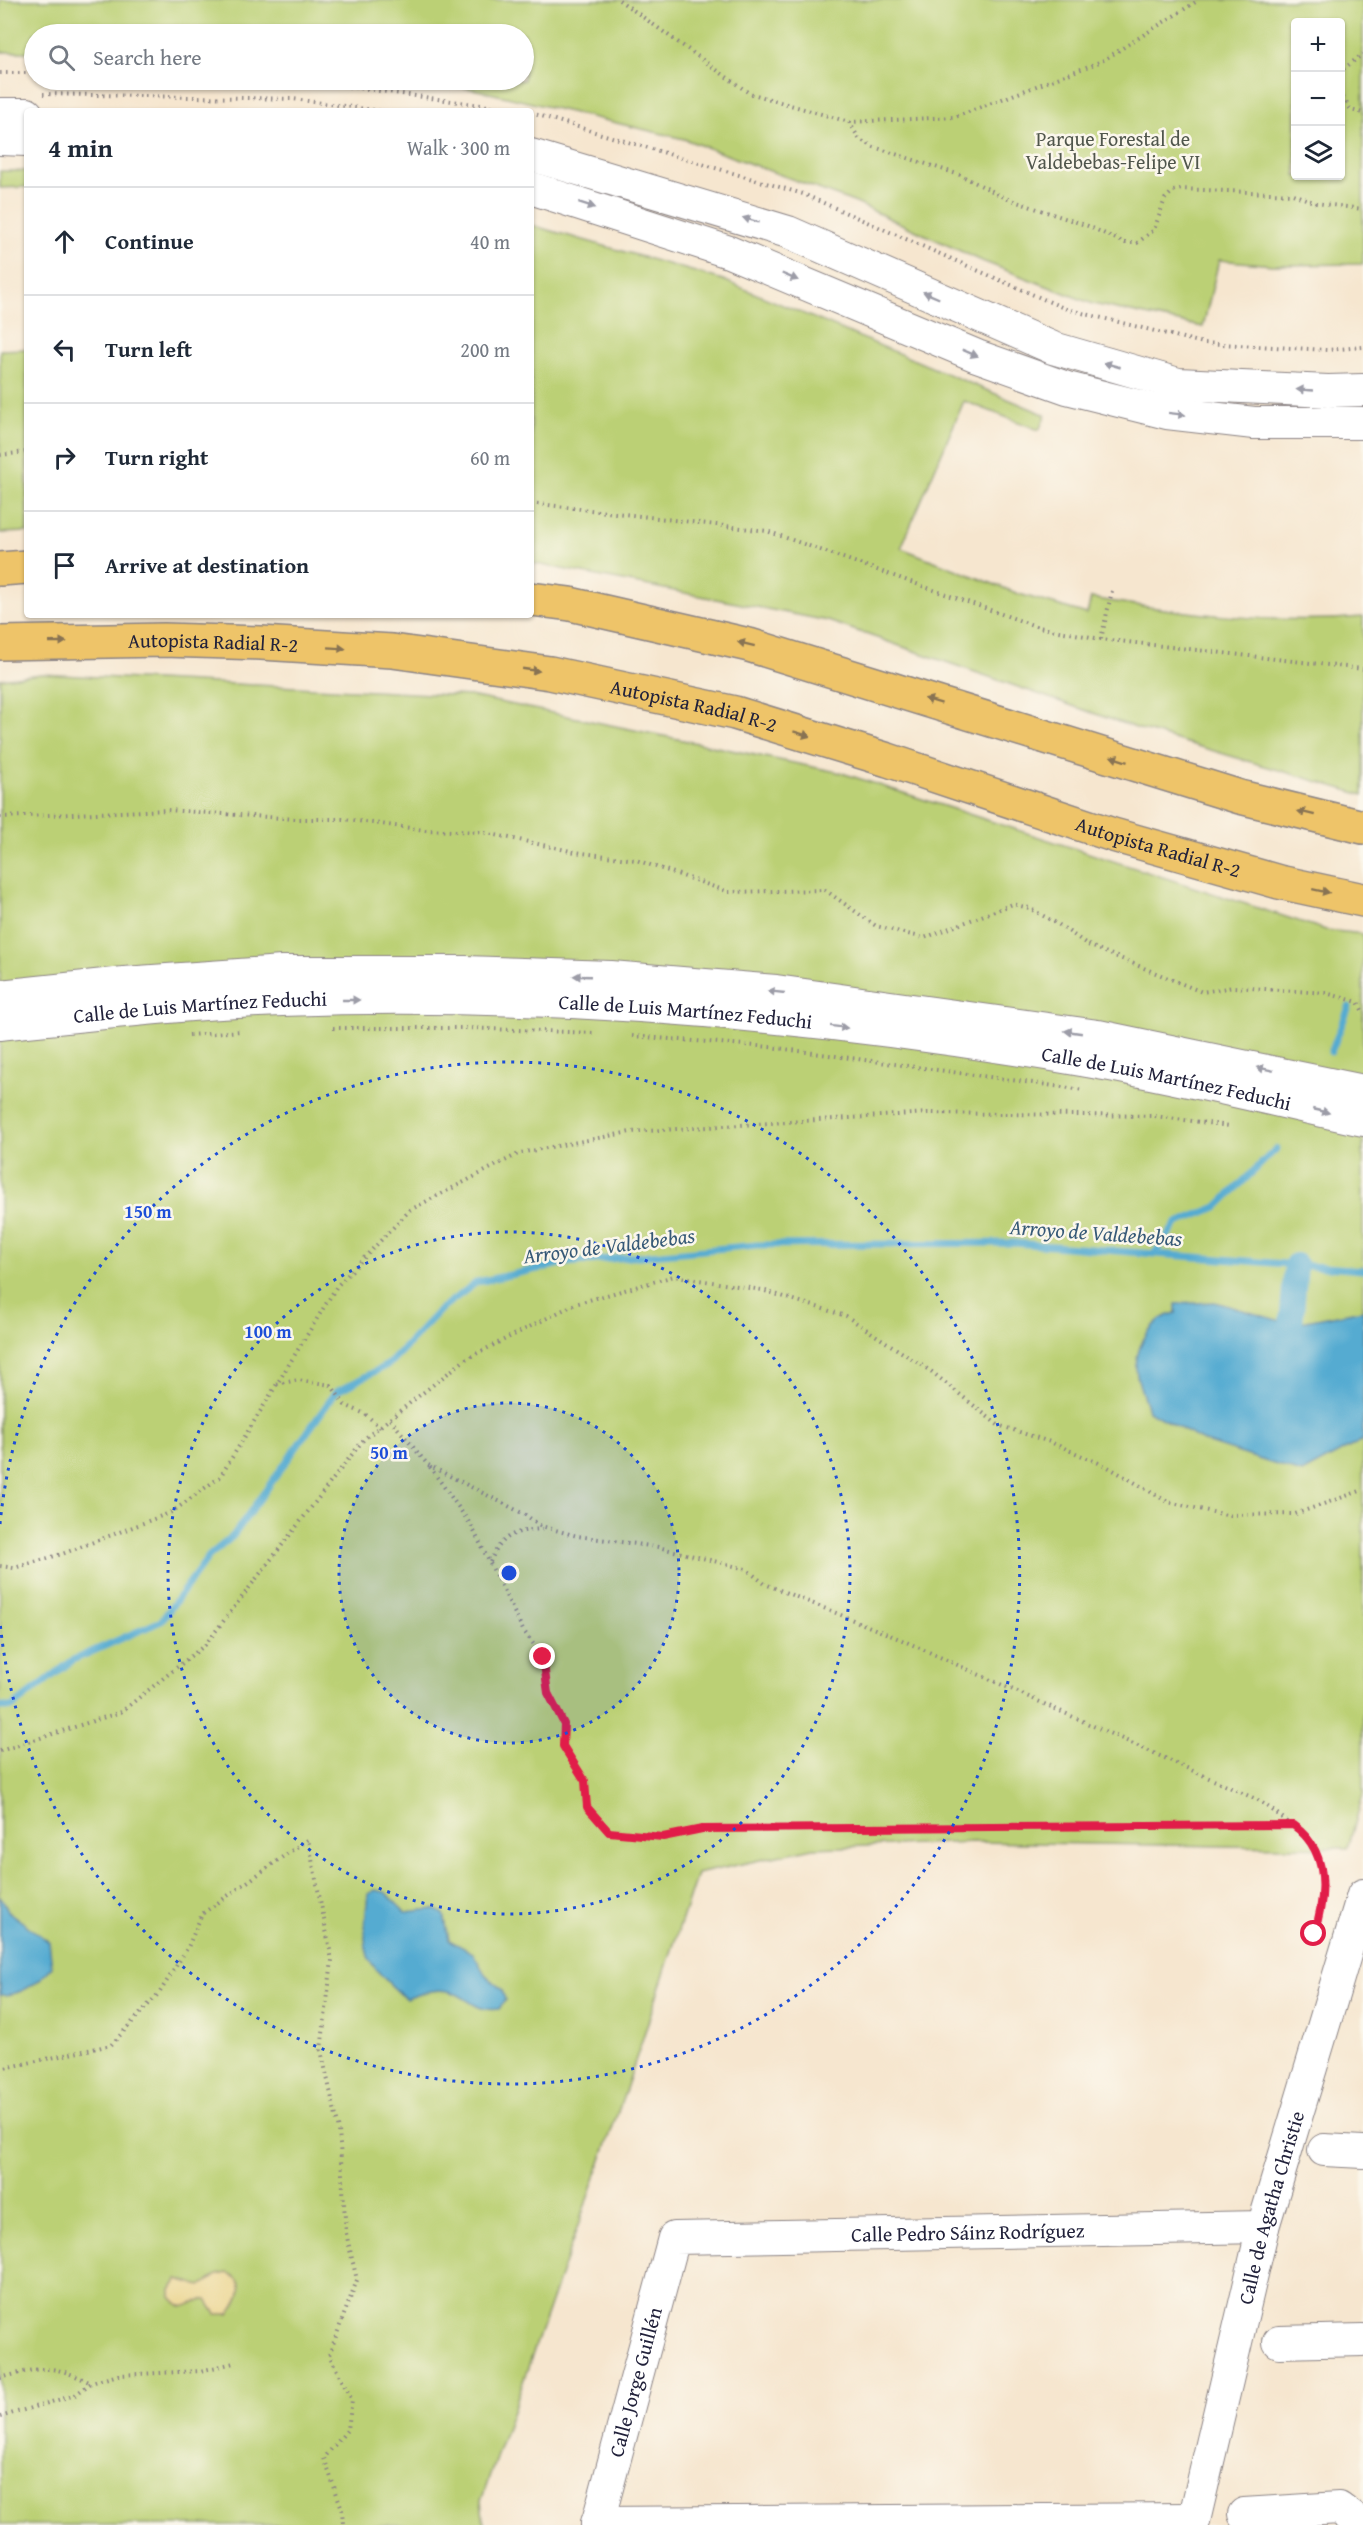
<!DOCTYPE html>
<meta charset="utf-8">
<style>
:root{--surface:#fff;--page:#f2f2f3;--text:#1f2937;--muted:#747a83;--line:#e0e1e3}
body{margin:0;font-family:"Gentium Book Plus",serif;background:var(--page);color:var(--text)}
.controls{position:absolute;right:18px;top:18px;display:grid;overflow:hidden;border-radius:6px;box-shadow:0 2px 4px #0004}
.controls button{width:54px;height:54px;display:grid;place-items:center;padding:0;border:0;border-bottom:2px solid var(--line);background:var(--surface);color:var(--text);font:30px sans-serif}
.stop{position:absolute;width:18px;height:18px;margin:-14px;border:4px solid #e11d48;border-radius:50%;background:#fff}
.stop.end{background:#e11d48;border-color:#fff;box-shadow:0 2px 6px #0008}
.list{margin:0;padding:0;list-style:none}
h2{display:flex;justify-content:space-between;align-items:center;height:78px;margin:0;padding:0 24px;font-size:26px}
h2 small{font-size:20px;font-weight:400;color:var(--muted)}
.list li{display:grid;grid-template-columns:39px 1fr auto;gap:18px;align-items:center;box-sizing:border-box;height:108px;padding:0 24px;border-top:2px solid var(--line)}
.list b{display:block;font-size:22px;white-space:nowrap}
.list em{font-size:20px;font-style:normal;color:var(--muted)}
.icon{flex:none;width:33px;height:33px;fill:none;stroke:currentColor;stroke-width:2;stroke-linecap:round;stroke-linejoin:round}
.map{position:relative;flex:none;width:1363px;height:2525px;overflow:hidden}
.search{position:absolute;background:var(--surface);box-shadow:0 2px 4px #0004;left:24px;top:24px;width:510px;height:66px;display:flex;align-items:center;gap:15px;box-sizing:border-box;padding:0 21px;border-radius:33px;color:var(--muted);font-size:22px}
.panel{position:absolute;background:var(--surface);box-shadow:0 2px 4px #0004;left:24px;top:108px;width:510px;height:510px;border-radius:6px}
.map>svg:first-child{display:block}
.green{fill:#bbd074;stroke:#6e7958;stroke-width:1.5;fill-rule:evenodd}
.sand{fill:#eeda9e;stroke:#887e6c;stroke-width:1.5}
.water{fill:#55abd1;stroke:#3c6686;stroke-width:1.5}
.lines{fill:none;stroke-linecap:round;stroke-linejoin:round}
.stream{stroke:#55abd1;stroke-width:7}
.canal{stroke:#55abd1;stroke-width:24}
.minor-casing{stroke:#8c8485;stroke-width:34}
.highway-casing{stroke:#8c8485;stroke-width:36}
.path{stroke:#8c8485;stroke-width:4;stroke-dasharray:1.5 4.5;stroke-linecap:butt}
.minor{stroke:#fff;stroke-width:32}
.highway{stroke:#eec469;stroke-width:33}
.oneway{fill:#9c9ca7}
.oneway2{fill:#887352}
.route{stroke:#e11d48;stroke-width:8}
.ring{fill:none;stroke:#1d4ed8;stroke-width:3;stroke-dasharray:3 6}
.labels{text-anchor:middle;stroke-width:5;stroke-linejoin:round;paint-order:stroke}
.park-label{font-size:20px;fill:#50564c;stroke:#fbf7ec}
.street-label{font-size:20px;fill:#22223b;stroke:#fbf7ec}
.water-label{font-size:21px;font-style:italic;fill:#365977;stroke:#fbf7ec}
.centre{fill:#1d4ed8;stroke:#fbf7ec;stroke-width:3}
.ring-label{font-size:18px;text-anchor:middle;font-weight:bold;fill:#1d4ed8;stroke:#fbf7ec;stroke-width:5;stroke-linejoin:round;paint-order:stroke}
</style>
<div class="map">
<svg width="1363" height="2525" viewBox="0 0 1363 2525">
<rect width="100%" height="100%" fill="#fbf7ec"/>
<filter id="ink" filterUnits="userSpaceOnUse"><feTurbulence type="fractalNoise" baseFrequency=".0167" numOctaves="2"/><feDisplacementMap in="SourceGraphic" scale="12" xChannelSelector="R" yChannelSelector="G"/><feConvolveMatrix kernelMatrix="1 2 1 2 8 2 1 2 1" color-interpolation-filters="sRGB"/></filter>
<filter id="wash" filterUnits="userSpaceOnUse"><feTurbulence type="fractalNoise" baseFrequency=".008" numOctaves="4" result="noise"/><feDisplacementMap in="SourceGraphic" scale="24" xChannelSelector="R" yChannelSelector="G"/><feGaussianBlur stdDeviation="1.35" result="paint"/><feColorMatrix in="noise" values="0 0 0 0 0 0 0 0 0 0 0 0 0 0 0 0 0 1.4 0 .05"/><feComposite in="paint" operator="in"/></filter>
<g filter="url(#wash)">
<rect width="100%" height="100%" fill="#f6e6cf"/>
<path class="green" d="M0 0H1363V264L1273 265 1219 260 1203 327 1093 304 982 261 856 203 684 139 473 89 416 80H524V34H34V52H0ZM1340 22V176H1296V22Z
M0 171H27V187L0 188Z
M531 225 723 280 1046 415 1039 430 964 401 901 548 1019 594 1087 614 1091 598C1181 613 1272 625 1363 617V795L1136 728 828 621 531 563Z
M27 349V532L0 533V350Z
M41 674 470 696 842 773 1326 930 1363 934V1795L1348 1848 975 1842 813 1848 697 1874 625 2092 481 2501 484 2525H0V679Z"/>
<path class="sand" d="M228 2273C249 2281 239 2301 229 2314H216L207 2300C189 2297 188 2318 171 2297V2290L178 2279 201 2286 217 2275Z"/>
<path class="water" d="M1215 1302 1291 1324 1363 1310V1440L1302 1473 1205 1442 1148 1411C1145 1398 1135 1379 1136 1365 1138 1342 1153 1317 1176 1313V1304Z
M375 1890 385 1892 405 1912 434 1909 444 1914 449 1940 473 1953 485 1974 502 1990 505 2000 499 2009C475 2012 472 2000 452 1992 436 1987 421 1994 406 1999 397 1991 371 1967 368 1956 362 1937 366 1913 368 1894Z
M0 1896 9 1912 49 1942 52 1967C39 1982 21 1996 0 1995Z"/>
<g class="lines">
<path class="stream" d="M1331 1052 1349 1007
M1154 1254 1177 1223 1217 1207 1276 1149
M0 1707H12L73 1660 161 1621 209 1556 233 1536 336 1392 389 1364 442 1308 477 1282 566 1263 757 1245 1014 1243 1363 1270"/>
<path class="canal" d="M1291 1324 1296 1265"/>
</g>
</g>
<g filter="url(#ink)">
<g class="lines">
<g class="minor-casing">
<g id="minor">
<path d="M0 114H27"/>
<path d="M0 139 27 140"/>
<path d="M531 155 788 232 1053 348 1178 384 1328 391 1363 390"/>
<path d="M531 188 729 252 977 356 1067 388 1167 413 1254 423H1363"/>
<path d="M0 996 124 983 282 972H465L611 977 776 991 1098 1036 1363 1091"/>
<path id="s1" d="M0 1024C94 1014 188 1003 282 1000 550 990 829 1016 1093 1062 1184 1078 1273 1100 1363 1120"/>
<path d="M1324 2150 1363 2152"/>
<path d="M1279 2342 1363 2340"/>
<path d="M1244 2514 1339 2508 1362 2525"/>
<path d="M597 2523 1192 2519"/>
<path id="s2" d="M597 2525 674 2238 1263 2227"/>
<path id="s3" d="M1193 2525 1263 2227 1363 1895"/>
</g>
</g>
<g class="highway-casing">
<g id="highway">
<path d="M0 569 27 567"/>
<path d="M531 599 570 604 749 645 1240 797 1363 827"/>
<path id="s4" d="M0 643 164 640 261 643 392 651 550 673 735 713 888 760 1113 835 1279 882 1363 900"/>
</g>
</g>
<path class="path" d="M619 0 749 93 849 122 955 117 1102 61 1199 0
M0 73H34
M301 80 524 111
M1340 86 1342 70 1363 54
M1340 92 1351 110 1363 113
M43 94 293 99 381 111
M531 113 803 194 1066 309 1203 343 1327 350 1363 347
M849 122 860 140 874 147 960 175 1008 199 1088 226 1125 243H1137L1154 230 1165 199 1173 191 1182 189 1293 194 1316 203 1363 209
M0 455 27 452
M531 503 767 531 1038 627 1101 639
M1112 591 1101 639 1363 669
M0 817 167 810 296 819H343L425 830 482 832 575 852 636 860 729 892 825 890 876 926 924 938 1013 904 1029 908 1058 924 1088 945 1202 992 1234 987 1326 993 1358 1002 1363 1012
M333 1028H464L595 1033
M189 1035 241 1031
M632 1036 770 1047 1084 1090
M277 1384 298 1380 331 1385 345 1405 365 1414 380 1427
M390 1419 428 1465 524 1514 541 1526 577 1536 658 1547 746 1569 765 1584 902 1640 1258 1800C1316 1841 1338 1859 1314 1934L1324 1939
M430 1467 471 1525 523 1630 543 1657 548 1693 564 1724 563 1746 585 1781 587 1807 609 1832 663 1837 702 1829 1292 1825
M490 1562C503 1533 516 1530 547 1529
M0 1566 14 1568 62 1554 172 1512 220 1477 337 1286 410 1210 520 1153 630 1132 928 1113 1154 1116 1230 1126
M0 1751 121 1712 205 1645 364 1439 466 1359 575 1304 674 1276 762 1290 846 1316 932 1372 998 1425 1050 1442 1108 1467 1168 1502 1226 1515 1295 1514 1363 1490
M0 2069 111 2045 160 1992 188 1947 202 1914 308 1839 332 1960 321 2050 339 2130 346 2233 357 2280 329 2355 352 2400 348 2429 324 2458 342 2509 343 2525
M0 2378C43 2367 50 2363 91 2383
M0 2417 75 2395 91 2383 118 2375 200 2371 234 2363"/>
<use href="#minor" class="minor"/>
<use href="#highway" class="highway"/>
</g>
<defs><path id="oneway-solid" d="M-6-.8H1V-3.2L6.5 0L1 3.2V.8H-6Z" transform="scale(1.5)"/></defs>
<g class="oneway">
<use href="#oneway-solid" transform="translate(587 205) rotate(18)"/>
<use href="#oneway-solid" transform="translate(751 220) rotate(-163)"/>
<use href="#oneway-solid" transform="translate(790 277) rotate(23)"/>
<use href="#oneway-solid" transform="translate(931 295) rotate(-157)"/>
<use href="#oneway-solid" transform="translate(970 353) rotate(23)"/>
<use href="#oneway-solid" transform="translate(1112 365) rotate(-164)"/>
<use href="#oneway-solid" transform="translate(1305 390) rotate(-177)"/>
<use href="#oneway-solid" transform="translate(1177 414) rotate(7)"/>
<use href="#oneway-solid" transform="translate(582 976) rotate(-178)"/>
<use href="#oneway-solid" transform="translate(776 992) rotate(-174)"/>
<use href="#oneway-solid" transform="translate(351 1000)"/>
<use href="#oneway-solid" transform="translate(839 1027) rotate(7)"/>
<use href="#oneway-solid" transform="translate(1073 1032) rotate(-172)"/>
<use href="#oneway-solid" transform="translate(1265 1069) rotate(-168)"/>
<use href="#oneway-solid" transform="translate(1321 1111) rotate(13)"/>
</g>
<g class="oneway2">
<use href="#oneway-solid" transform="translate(58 642) rotate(-1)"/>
<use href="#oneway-solid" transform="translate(746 644) rotate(-166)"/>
<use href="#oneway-solid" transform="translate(337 648) rotate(4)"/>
<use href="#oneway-solid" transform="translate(531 670) rotate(8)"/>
<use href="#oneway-solid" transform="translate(933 701) rotate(-163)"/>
<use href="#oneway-solid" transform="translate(802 734) rotate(17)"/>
<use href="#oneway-solid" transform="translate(1119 759) rotate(-162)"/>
<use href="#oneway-solid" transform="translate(1306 813) rotate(-166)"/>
<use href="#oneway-solid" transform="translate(1321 891) rotate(12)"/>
</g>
</g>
<g class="lines" filter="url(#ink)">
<path class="route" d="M543 1657 548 1693 564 1724 563 1746 585 1781 587 1807 609 1832 663 1837 702 1829 1293 1825C1330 1851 1326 1896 1314 1934"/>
</g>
<circle cx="509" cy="1573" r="170" fill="#1d4ed8" fill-opacity=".12"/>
<g class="ring">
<circle cx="509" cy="1573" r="170"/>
<circle cx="509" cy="1573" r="341"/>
<path d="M0 1524A511 511 0 1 1 0 1622"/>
</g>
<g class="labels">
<g class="park-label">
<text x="1113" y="146">Parque Forestal de<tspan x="1113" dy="23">Valdebebas-Felipe VI</tspan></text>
</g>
<g class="street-label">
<text dy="7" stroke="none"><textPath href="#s4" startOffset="213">Autopista Radial R-2</textPath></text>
<text dy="7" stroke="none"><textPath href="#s4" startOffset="699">Autopista Radial R-2</textPath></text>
<text dy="7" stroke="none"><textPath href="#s4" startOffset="1185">Autopista Radial R-2</textPath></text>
<text dy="7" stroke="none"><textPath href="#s1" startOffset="201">Calle de Luis Martínez Feduchi</textPath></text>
<text dy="7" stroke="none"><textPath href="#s1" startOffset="687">Calle de Luis Martínez Feduchi</textPath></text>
<text dy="7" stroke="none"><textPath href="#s1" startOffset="1173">Calle de Luis Martínez Feduchi</textPath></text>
<text dy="7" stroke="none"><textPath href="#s3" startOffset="327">Calle de Agatha Christie</textPath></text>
<text dy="7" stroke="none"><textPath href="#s2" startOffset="591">Calle Pedro Sáinz Rodríguez</textPath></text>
<text dy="7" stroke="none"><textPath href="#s2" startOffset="148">Calle Jorge Guillén</textPath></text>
</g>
<g class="water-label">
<text transform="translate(1096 1233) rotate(4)" y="7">Arroyo de Valdebebas</text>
<text transform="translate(609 1246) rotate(-7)" y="7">Arroyo de Valdebebas</text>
</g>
</g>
<circle cx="509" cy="1573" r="9" class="centre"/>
<g class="ring-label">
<text x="148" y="1218">150 m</text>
<text x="268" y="1338">100 m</text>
<text x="389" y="1459">50 m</text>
</g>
</svg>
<div class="controls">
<button>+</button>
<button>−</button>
<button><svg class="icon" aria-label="layers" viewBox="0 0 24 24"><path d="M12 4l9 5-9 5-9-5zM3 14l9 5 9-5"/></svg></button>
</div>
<div class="stop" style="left:1314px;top:1934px"></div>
<div class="stop end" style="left:543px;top:1657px"></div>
<div class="search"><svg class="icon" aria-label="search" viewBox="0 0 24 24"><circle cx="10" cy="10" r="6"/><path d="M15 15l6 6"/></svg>Search here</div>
<section class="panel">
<h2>4 min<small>Walk · 300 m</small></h2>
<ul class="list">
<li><svg class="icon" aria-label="ahead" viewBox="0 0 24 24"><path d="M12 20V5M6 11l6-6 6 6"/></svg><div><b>Continue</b></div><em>40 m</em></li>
<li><svg class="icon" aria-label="left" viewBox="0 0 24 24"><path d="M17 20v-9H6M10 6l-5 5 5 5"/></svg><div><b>Turn left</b></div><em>200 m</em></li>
<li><svg class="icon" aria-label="right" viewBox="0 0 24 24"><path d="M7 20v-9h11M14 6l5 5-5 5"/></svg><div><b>Turn right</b></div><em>60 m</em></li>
<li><svg class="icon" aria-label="arrive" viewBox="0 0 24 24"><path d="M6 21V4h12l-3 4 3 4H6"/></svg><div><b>Arrive at destination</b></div></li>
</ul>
</section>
</div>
